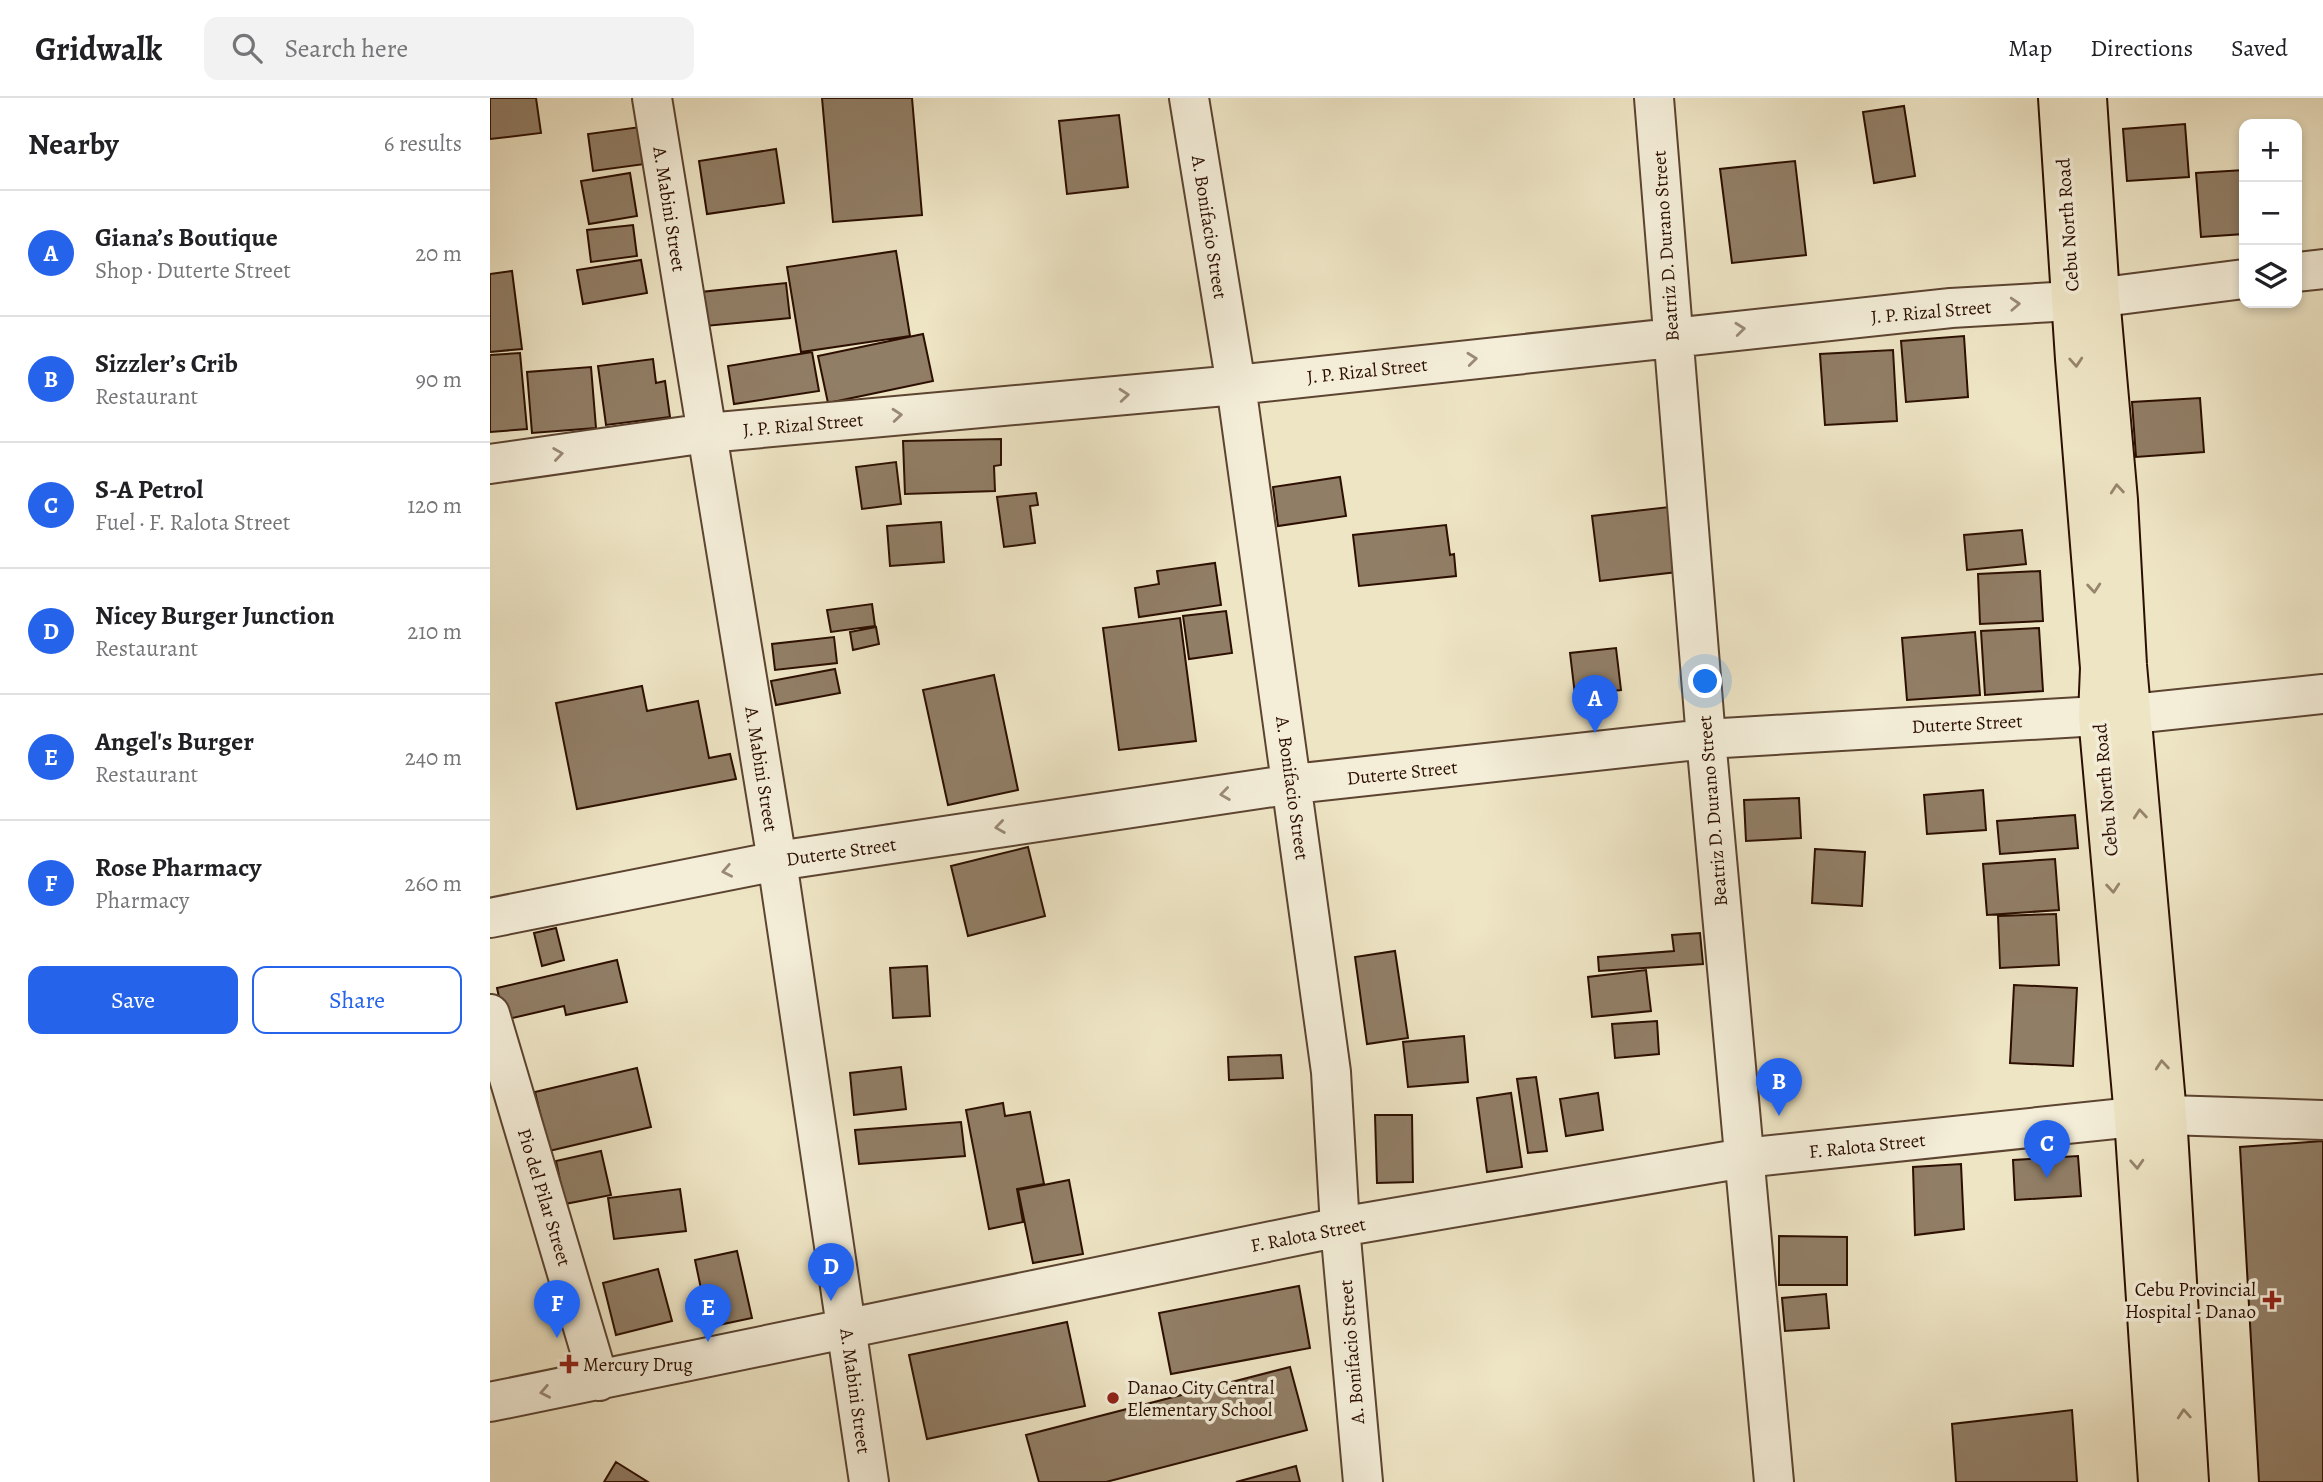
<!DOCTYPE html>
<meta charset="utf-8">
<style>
:root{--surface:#fff;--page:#f2f2f2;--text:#202124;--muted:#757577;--line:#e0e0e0;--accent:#2563eb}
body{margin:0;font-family:Alegreya,serif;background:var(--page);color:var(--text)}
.controls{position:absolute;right:21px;top:21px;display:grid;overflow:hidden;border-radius:14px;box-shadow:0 4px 10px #0003}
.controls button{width:63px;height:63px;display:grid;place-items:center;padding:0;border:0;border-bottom:2px solid var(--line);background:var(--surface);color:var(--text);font:35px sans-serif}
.you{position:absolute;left:1216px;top:584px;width:24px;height:24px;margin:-18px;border:5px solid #fff;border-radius:50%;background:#1a73e8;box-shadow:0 0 0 10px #1a73e833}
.badge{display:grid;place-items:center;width:46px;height:46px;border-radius:50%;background:var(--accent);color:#fff;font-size:23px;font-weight:700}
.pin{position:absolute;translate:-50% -58px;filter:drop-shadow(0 2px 4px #0008)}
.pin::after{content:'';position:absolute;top:37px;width:24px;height:21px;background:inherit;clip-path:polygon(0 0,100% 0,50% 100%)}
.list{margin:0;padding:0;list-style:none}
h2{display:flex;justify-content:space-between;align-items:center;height:91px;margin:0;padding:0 28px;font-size:30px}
h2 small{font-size:23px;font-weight:400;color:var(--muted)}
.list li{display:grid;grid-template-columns:46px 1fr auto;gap:21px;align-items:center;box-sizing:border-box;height:126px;padding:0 28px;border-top:2px solid var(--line)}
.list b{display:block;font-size:26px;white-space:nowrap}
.list p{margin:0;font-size:23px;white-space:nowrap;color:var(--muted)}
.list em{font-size:23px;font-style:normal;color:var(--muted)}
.actions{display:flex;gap:14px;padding:21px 28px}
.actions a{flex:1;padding:16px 0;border:2px solid var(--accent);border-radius:14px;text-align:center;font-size:24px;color:var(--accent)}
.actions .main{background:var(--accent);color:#fff}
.icon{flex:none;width:38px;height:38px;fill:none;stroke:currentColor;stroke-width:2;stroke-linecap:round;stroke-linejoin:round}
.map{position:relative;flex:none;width:1833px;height:1384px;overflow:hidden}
header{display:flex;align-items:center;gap:42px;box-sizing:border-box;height:98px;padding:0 35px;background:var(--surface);border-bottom:2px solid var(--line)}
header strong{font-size:33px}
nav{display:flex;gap:38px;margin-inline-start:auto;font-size:24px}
.search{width:490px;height:63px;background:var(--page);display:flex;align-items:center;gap:18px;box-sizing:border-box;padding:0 24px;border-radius:14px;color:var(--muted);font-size:26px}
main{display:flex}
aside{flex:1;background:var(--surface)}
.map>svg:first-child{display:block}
.building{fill:#917e66;stroke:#2c0f00;stroke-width:2}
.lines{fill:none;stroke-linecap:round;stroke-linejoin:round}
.minor-casing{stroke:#5c4431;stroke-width:42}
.highway-casing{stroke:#2c0f00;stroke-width:42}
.minor{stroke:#f4eed9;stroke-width:38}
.highway{stroke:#eee5c5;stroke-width:38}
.oneway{stroke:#9a8a77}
.oneway2{stroke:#97856c}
.poi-dot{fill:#8f2418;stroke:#f4eed9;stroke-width:2.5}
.labels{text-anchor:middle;stroke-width:7;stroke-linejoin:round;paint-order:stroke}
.street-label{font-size:19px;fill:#2c0f00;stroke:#f4eed9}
.poi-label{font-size:19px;fill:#2c0f00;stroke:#f4eed9;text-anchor:start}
</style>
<header>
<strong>Gridwalk</strong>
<div class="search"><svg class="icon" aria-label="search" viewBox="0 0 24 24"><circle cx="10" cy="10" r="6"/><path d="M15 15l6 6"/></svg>Search here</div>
<nav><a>Map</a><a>Directions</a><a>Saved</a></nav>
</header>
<main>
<aside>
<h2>Nearby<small>6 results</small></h2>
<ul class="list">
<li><span class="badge">A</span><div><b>Giana’s Boutique</b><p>Shop · Duterte Street</p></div><em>20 m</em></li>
<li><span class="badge">B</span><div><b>Sizzler’s Crib</b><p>Restaurant</p></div><em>90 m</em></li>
<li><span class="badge">C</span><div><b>S-A Petrol</b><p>Fuel · F. Ralota Street</p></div><em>120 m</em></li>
<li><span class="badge">D</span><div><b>Nicey Burger Junction</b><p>Restaurant</p></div><em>210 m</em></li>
<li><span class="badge">E</span><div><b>Angel's Burger</b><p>Restaurant</p></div><em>240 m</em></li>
<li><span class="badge">F</span><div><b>Rose Pharmacy</b><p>Pharmacy</p></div><em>260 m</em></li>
</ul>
<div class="actions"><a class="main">Save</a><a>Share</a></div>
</aside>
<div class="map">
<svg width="1833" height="1384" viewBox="0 0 1833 1384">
<rect width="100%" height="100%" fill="#eee5c5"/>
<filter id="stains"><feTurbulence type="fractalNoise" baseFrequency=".00286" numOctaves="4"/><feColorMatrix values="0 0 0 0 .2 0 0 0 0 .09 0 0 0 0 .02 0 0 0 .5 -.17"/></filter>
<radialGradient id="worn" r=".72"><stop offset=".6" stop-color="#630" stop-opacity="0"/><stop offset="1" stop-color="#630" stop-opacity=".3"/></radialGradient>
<path class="building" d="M0 0H46L51 35 0 41Z
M332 0H422L432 117 343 124Z
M1414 8 1425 78 1384 85 1373 14Z
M629 17 638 89 577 96 569 23Z
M1695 26 1699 79 1637 83 1633 31Z
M150 29 155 66 103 73 98 36Z
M286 51 294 105 217 116 209 63Z
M1305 63 1316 157 1242 165 1230 71Z
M1754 72V136L1711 139 1706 75Z
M140 75 147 118 99 126 91 83Z
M143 127 147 158 101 164 97 132Z
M406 153 420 238 311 254 297 169Z
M151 162 157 195 93 206 87 172Z
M22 173 32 251 0 254V176Z
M296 185 300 220 215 228 211 194Z
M433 236 443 283 338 305 328 258Z
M1474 238 1478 299 1416 304 1411 243Z
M1403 252 1407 323 1335 327 1330 256Z
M322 254 329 293 244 306 238 268Z
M30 255 37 331 0 334V257Z
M163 261 166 285 175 283 180 319 116 327 108 268Z
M101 269 106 330 42 335 37 274Z
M1710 300 1714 354 1646 359 1642 304Z
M511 341V367L504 368 505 393 415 396 413 343Z
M406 364 411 406 372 411 366 369Z
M850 379 856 418 788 428 783 389Z
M546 395 548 407 540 408 545 445 514 449 507 399Z
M1179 409 1187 474 1110 483 1102 418Z
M451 424 454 464 400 468 397 428Z
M956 427 960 457 964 456 966 478 869 488 863 437Z
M1532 432 1536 466 1477 472 1474 437Z
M725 465 731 507 649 519 645 490 669 486 667 473Z
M1550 473 1553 523 1490 526 1488 476Z
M382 506 385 528 341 534 337 512Z
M736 513 742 555 699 561 693 518Z
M690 520 706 643 629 652 613 530Z
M386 529 389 546 363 552 360 534Z
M1549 530 1553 593 1495 597 1491 533Z
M1485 534 1490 597 1417 602 1412 540Z
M344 539 347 565 285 572 282 546Z
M1126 550 1131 592 1085 597 1080 555Z
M345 571 350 595 286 607 281 583Z
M504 577 528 692 458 707 433 592Z
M152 588 157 613 208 603 219 660 240 656 246 681 87 711 66 605Z
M1493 692 1496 732 1437 736 1434 697Z
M1309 700 1311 740 1256 743 1254 702Z
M1585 717 1588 750 1510 756 1507 723Z
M538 749 555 818 478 838 461 768Z
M1325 751 1375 754 1372 808 1322 805Z
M1565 761 1569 812 1497 817 1493 766Z
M1566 816 1569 867 1510 870 1508 818Z
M66 830 74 862 52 868 44 835Z
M1210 835 1213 866 1109 873 1108 859 1184 853 1182 837Z
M905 853 918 940 877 946 865 859Z
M127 862 137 904 76 917 74 908 14 922 7 890Z
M437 868 440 918 403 920 400 870Z
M1156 872 1161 913 1102 919 1098 879Z
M1524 887 1587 890 1583 968 1520 965Z
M1167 923 1169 956 1125 960 1122 926Z
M974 938 978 984 918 989 913 944Z
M791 957 793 980 739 982 738 959Z
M411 969 416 1011 364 1017 360 975Z
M147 970 161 1029 59 1053 45 994Z
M1046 979 1057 1053 1038 1055 1027 981Z
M1021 995 1032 1069 997 1074 987 1000Z
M1108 995 1113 1032 1076 1038 1070 1001Z
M513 1005 515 1018 540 1014 554 1086 527 1091 533 1124 499 1131 476 1012Z
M885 1017H922L923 1084 887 1085Z
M471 1024 475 1058 369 1066 365 1032Z
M1833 1043V1384H1769L1750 1049Z
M111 1053 121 1097 75 1106 66 1063Z
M1588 1058 1591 1098 1525 1102 1523 1062Z
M1471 1066 1474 1131 1425 1137 1423 1069Z
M579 1082 593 1156 543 1165 528 1092Z
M190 1091 196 1133 124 1141 118 1100Z
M1289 1138 1357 1139V1187H1289Z
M247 1153 262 1220 219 1229 205 1162Z
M168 1171 182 1223 126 1237 113 1185Z
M809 1188 820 1250 681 1276 669 1215Z
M1336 1196 1339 1230 1295 1233 1292 1200Z
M577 1224 595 1308 437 1341 419 1257Z
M800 1269 817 1332 616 1384H549L536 1337Z
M1582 1312 1587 1384H1466L1462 1326Z
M126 1364 158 1384H114Z
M806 1368 810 1384H746Z"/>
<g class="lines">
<g class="minor-casing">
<path id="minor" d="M162 0 287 763 379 1384
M699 0 746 287 841 974 850 1129 873 1384
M1164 0 1216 641 1284 1384
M1807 174 1833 171
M0 366 217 335 746 287 1461 210 1582 203 1754 181
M0 820 287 763 803 686 1216 641 1642 616 1833 596
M0 916 109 1283
M0 1304 850 1129 1254 1060 1644 1019 1677 1017 1833 1022"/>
</g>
<g class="highway-casing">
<path id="highway" d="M1568 0 1585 261 1610 570 1608 618 1644 1019 1668 1384
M1597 0 1610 199 1628 402 1637 567 1677 1017 1699 1384"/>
</g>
<use href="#minor" class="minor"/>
<use href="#highway" class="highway"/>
</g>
<defs><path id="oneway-chevron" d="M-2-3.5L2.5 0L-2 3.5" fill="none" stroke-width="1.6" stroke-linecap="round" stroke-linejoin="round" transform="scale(1.75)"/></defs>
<g class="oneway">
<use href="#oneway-chevron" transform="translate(1525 206) rotate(-3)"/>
<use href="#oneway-chevron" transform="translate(1250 231) rotate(-6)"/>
<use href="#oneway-chevron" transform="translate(982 261) rotate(-6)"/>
<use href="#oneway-chevron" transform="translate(634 297) rotate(-5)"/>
<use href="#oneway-chevron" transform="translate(407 317) rotate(-5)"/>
<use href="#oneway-chevron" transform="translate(68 356) rotate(-8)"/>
<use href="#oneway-chevron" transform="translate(735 696) rotate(172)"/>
<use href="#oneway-chevron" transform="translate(510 729) rotate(172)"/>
<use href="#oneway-chevron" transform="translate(237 773) rotate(169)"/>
<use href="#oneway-chevron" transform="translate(55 1294) rotate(169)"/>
</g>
<g class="oneway2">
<use href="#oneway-chevron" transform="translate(1586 264) rotate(86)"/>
<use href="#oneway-chevron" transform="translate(1627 391) rotate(-95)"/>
<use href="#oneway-chevron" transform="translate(1604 490) rotate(85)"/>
<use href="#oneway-chevron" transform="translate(1650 716) rotate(-95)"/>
<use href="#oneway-chevron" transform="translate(1623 790) rotate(85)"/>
<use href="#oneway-chevron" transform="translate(1672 967) rotate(-95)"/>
<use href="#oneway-chevron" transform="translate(1647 1066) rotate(87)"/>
<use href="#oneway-chevron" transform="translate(1694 1316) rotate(-94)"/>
</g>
<g class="poi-dot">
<path d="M1778.5 1191.5h7v7h7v7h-7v7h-7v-7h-7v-7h7z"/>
<path d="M75.5 1255.5h7v7h7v7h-7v7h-7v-7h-7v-7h7z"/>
<circle cx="623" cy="1300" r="7"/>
</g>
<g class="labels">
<g class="street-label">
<text transform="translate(180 111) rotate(81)" y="7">A. Mabini Street</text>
<text transform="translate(1577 127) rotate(-94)" y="7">Cebu North Road</text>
<text transform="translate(720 129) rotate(81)" y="7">A. Bonifacio Street</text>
<text transform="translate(1175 148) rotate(-94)" y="7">Beatriz D. Durano Street</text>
<text transform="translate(1441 213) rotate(-5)" y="7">J. P. Rizal Street</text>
<text transform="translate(877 272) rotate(-6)" y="7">J. P. Rizal Street</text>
<text transform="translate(313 326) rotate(-5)" y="7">J. P. Rizal Street</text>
<text transform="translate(1477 625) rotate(-3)" y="7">Duterte Street</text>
<text transform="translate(272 671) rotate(81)" y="7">A. Mabini Street</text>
<text transform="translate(912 674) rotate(-6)" y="7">Duterte Street</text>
<text transform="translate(803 690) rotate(82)" y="7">A. Bonifacio Street</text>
<text transform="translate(1615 692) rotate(-95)" y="7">Cebu North Road</text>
<text transform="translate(1222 713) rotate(-95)" y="7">Beatriz D. Durano Street</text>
<text transform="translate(351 753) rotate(-8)" y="7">Duterte Street</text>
<text transform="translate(1377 1047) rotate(-6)" y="7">F. Ralota Street</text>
<text transform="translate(55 1099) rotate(73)" y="7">Pio del Pilar Street</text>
<text transform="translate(818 1136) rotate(-11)" y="7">F. Ralota Street</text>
<text transform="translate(861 1254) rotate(-95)" y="7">A. Bonifacio Street</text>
<text transform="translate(366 1293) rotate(82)" y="7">A. Mabini Street</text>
</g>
<g class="poi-label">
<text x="1766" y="1198" text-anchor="end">Cebu Provincial<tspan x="1766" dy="22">Hospital - Danao</tspan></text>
<text x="93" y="1273">Mercury Drug</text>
<text x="637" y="1296">Danao City Central<tspan x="637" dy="22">Elementary School</tspan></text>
</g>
</g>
<rect width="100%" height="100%" filter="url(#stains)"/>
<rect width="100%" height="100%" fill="url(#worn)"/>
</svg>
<div class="controls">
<button>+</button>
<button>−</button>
<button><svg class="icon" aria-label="layers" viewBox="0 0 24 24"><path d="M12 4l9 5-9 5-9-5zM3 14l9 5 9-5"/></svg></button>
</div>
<div class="you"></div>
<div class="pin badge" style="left:1105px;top:635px">A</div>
<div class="pin badge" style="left:1289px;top:1018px">B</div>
<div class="pin badge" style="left:1557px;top:1080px">C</div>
<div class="pin badge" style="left:341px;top:1203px">D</div>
<div class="pin badge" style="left:218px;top:1244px">E</div>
<div class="pin badge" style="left:67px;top:1240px">F</div>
</div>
</main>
